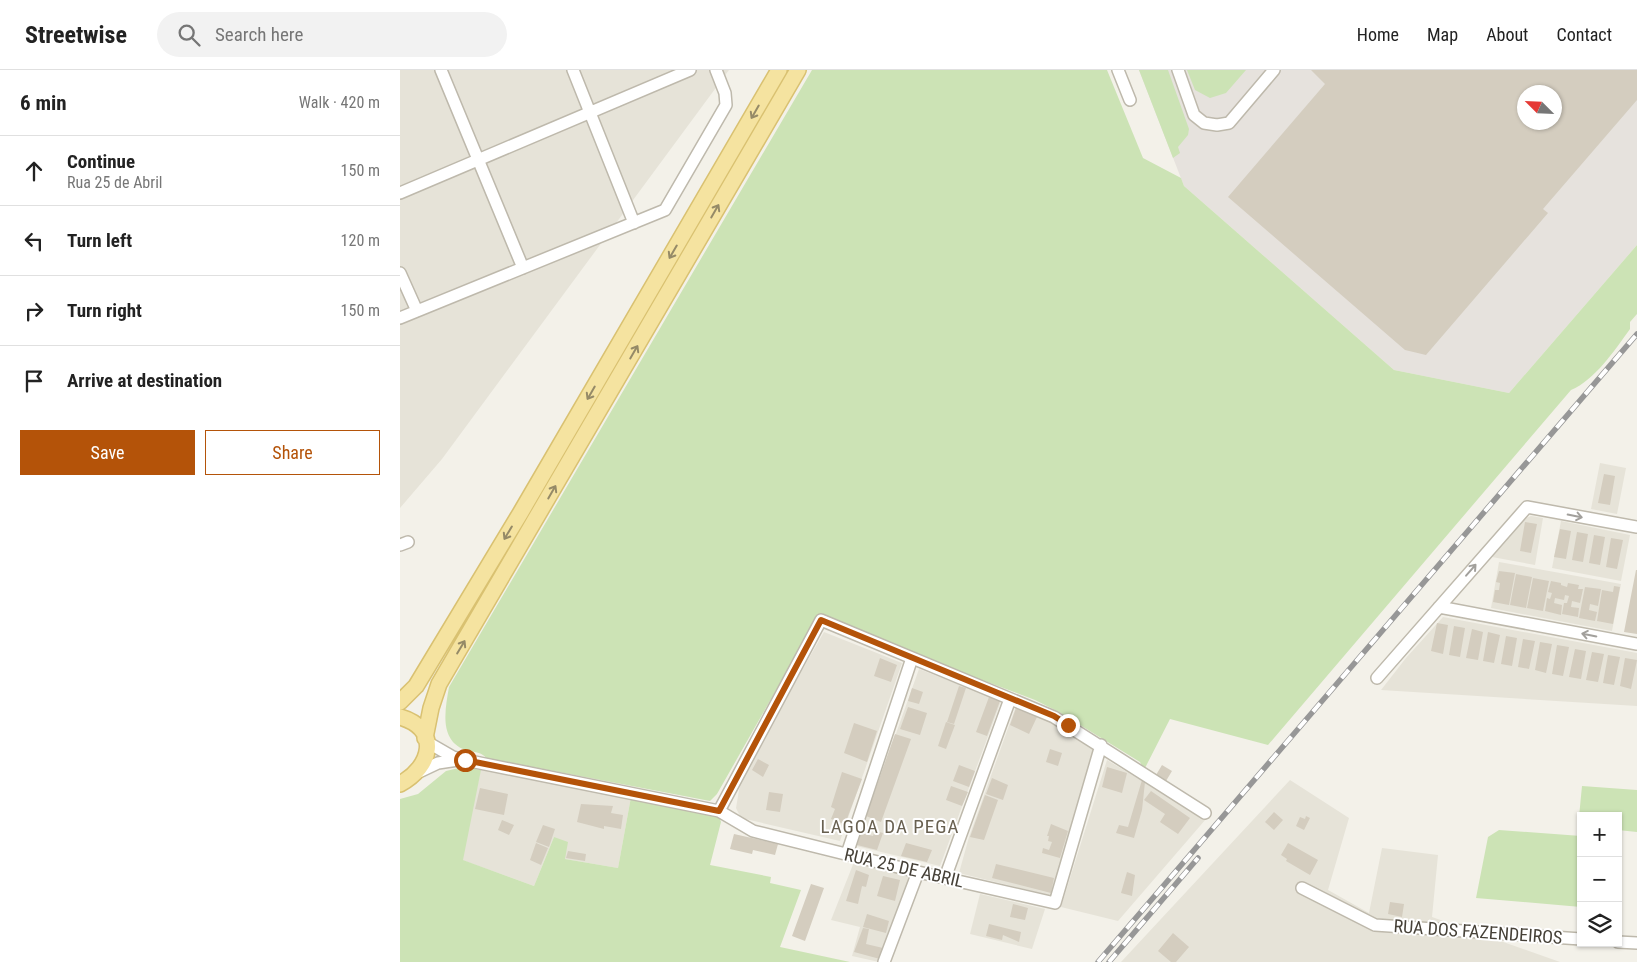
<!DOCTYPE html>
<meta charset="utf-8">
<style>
:root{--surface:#fff;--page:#f2f2f2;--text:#222;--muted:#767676;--line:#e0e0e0;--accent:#b45309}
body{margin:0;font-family:"Roboto Condensed",sans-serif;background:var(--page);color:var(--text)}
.controls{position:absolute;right:15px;bottom:15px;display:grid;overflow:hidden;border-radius:0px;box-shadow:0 1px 4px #0004}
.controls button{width:45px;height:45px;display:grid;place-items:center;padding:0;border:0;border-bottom:1px solid var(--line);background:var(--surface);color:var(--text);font:25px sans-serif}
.compass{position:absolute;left:1117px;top:15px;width:45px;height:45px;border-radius:50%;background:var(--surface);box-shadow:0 1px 4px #0004;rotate:294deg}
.stop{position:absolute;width:15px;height:15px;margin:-11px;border:4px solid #b45309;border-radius:50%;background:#fff}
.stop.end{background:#b45309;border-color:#fff;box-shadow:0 1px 5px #0008}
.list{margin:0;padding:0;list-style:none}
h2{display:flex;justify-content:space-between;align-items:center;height:65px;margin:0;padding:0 20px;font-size:21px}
h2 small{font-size:16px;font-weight:400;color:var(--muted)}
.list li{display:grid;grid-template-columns:32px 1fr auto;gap:15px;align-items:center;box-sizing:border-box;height:70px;padding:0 20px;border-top:1px solid var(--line)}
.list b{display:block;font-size:19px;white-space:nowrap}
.list p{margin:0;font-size:16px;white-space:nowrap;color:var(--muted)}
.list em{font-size:16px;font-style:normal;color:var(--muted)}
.actions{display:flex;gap:10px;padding:15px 20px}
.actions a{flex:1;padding:11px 0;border:1px solid var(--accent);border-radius:0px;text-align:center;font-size:18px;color:var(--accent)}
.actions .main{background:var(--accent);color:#fff}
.icon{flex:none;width:28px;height:28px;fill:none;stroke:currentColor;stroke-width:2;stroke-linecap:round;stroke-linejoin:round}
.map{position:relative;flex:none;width:1237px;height:892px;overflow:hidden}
header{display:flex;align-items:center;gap:30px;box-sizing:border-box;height:70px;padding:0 25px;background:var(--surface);border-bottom:1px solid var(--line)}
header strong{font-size:24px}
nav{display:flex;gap:28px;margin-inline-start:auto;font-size:18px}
.search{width:350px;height:45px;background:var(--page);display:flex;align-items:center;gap:12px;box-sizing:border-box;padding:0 18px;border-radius:28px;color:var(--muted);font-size:19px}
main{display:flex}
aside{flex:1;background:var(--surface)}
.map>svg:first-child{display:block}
.residential{fill:#e6e3d8}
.industrial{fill:#e6e2dd;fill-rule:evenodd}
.green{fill:#cce3b5}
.building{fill:#d4cdbf;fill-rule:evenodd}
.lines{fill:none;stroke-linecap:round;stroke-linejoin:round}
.minor-casing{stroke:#beb9ac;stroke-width:14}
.major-casing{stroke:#d9c171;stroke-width:18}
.minor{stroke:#fff;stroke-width:11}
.major{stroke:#f5e3a0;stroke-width:15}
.rail-casing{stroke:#979797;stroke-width:5.5}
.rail{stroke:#fff;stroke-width:4;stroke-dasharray:11;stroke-linecap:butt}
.oneway{stroke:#958a67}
.oneway2{stroke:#a2a09c}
.route{stroke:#b45309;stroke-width:6}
.labels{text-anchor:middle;stroke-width:4;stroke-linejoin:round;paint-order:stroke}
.street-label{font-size:18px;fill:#464138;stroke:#fff}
.neighbourhood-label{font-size:19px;letter-spacing:1px;fill:#686050;stroke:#fff}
</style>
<header>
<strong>Streetwise</strong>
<div class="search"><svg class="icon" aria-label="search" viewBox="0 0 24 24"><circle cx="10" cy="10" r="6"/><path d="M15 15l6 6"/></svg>Search here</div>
<nav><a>Home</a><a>Map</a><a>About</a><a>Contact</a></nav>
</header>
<main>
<aside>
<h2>6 min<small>Walk · 420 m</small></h2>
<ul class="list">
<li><svg class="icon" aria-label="ahead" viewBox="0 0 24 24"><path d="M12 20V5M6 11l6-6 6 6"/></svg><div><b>Continue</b><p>Rua 25 de Abril</p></div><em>150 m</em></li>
<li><svg class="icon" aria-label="left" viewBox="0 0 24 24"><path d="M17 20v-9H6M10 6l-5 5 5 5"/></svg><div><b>Turn left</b></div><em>120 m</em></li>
<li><svg class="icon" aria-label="right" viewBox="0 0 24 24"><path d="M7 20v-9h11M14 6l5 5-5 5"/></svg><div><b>Turn right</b></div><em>150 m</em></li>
<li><svg class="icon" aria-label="arrive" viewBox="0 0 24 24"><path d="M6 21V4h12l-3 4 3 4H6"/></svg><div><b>Arrive at destination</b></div></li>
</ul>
<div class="actions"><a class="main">Save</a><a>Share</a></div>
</aside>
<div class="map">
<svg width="1237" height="892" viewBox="0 0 1237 892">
<rect width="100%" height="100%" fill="#f3f1e9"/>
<path class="residential" d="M0 0H329L42 389 0 438Z
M1200 393 1226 398 1217 444 1191 439Z
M1131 446 1143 448 1135 495 1092 487 1126 448Z
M1161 451 1230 465 1221 511 1152 498Z
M1099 492 1221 514 1212 561 1091 538Z
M1043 547 1237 583V636L981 620 1006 588Z
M424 562 502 593 440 771 341 748 336 738 340 714 345 699Z
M519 599 601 631 540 796 456 776Z
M616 636 658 656 695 680 653 822 649 825 559 803 569 767Z
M707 690 806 749 718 851 661 837Z
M81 698 231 727 218 798 165 789 154 767 134 816 62 790Z
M890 710 949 748 928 820 969 843 982 778 1038 785 1032 847 1160 892H721Z
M454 792 510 806 496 852 479 892 452 886 460 857 431 850Z
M580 824 645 839 632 879 570 864Z"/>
<path class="industrial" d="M739 0H1237V175L1109 323 994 300 784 116ZM1124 22H1154V52H1124Z"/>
<path class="green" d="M412 0H707L743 88 781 108 784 116 994 300 1109 323 1237 175V244L1230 252V259C1214 281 1195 310 1171 320L868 675 770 649 744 700 740 692 659 642 635 630 417 548 317 724 310 731 86 688C83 683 75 682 69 681 38 673 45 640 49 617Z
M739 0H768L789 59 788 65 778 77 780 83 773 88Z
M787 0H846L826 23 810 28 795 20Z
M63 697 81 700 63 790 134 816 154 767 168 772 165 789 218 798 231 727 319 746 321 752 310 795 371 807 370 813 401 820 380 877 450 892H0V729L18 724 46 701Z
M1182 716 1237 720V762L1218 760V746H1181V757H1178Z
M1099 760 1181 766V837L1076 828 1088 767Z"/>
<path class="building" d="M911 0H1237V30L1143 139 1148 143 1026 285 1005 280 828 127 925 14ZM1124 22H1154V52H1124Z
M1204 404 1215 406 1210 435 1198 433Z
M1125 452 1137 454 1131 483 1120 481Z
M1160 459 1171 461 1166 489 1154 487Z
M1177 462 1188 464 1183 492 1172 490Z
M1194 465 1205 467 1200 495 1189 493Z
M1211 468 1223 470 1217 499 1206 497Z
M1236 500H1237V564L1224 562Z
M1099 501 1115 503 1109 535 1093 532 1095 520H1099L1100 513 1096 512Z
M1116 504 1132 507 1126 538 1110 535Z
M1133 508 1149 511 1143 541 1127 538Z
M1151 511 1161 513V515L1167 517 1168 513 1179 515 1178 519H1183L1180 533 1172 531 1171 537 1179 538 1178 547 1162 544 1164 533H1167L1169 526 1165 525 1164 530 1155 528 1154 533 1162 535 1161 545 1145 541 1147 528 1150 529 1152 523 1148 522Z
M1214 516 1220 517 1213 554 1197 551 1202 520 1213 522Z
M1185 517 1201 519 1198 536 1190 534 1189 540 1197 542 1195 551 1179 548Z
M1037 553 1048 555 1043 584 1031 581Z
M1054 556 1065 558 1060 587 1049 585Z
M1072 559 1083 562 1078 590 1066 588Z
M1088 562 1100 565 1094 593 1083 591Z
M1106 566 1117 568 1112 596 1101 594Z
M1123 569 1135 571 1129 599 1118 597Z
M1140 572 1152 574 1146 603 1135 600Z
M1157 575 1169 577 1163 606 1152 604Z
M1175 579 1186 581 1181 609 1169 607Z
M1192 582 1204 584 1198 612 1186 610Z
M1208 585 1220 587 1214 615 1203 613Z
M480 588 497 595 491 612 474 606Z
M1225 588 1237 590 1231 619 1220 616Z
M559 616 566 618 554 654 547 652Z
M512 618 523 622 519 634 508 631Z
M589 627 600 631 587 666 576 662Z
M508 637 527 643 520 665 500 659Z
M616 638 637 647 629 664 610 655Z
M546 652 555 655 546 679 538 676Z
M454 653 477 661 467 692 444 683Z
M495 664 511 669 481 752 466 746Z
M650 679 662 683 658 696 646 692Z
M358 689 369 695 363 707 352 700Z
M559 695 575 701 569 717 553 711Z
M762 695 772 701 766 711 756 705Z
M707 697 727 703 722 723 702 717Z
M442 702 462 709 445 754 431 749 435 739 431 737Z
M592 708 608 715 603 730 586 724Z
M742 710 745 712 742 740 734 768 716 763 719 755 728 757Z
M551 716 568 722 562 736 546 730Z
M80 718 108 724 104 745 75 739Z
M751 721 790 748 778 764 760 752 765 744 744 730Z
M369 722 383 724 380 742 366 740Z
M585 725 598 730 584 770 570 767Z
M181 734 213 736 211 743 223 745 221 759 204 756V759L177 752Z
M874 742 883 750 874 760 865 752Z
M906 746 910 748 904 760 896 756 900 747 905 749Z
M102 750 114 755 109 765 98 760Z
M651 754 668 761 660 788 642 783 643 778 649 780 652 772 648 771 649 766H647Z
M143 755 155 759 149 777 136 772Z
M475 761 483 763 477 780 457 775 461 763 473 766Z
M334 764 378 774 375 785 353 780 352 784 330 779Z
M136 773 148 778 141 795 130 790Z
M506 773 532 780 527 792 501 786Z
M888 773 918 790 910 805 886 791 887 789 881 785Z
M168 781 186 784 185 791 166 788Z
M596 794 654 808 651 823 592 808Z
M456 800 469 805 466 817 462 816 458 834 446 831Z
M727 802 735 805 732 826 721 823Z
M483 806 500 810 495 831 477 826Z
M411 814 424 818 405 871 392 866Z
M990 832 1004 834 1002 847 988 844Z
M613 834 628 838 625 850 610 847Z
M467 844 489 851 486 863 463 857Z
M589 854 621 862 619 872 603 865 602 870 586 866Z
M463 858 469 859 466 874 483 878 480 889 454 882Z
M773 863 789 877 776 892H771L758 881Z"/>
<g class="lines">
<g class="minor-casing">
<path id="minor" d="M41 0 123 198
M173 0 234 153
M718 0 730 30
M778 0 794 45 804 53 817 55 829 53 874 0
M0 123 290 0
M0 203 17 241
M0 248 265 140 326 35 325 23 316 0
M0 475 8 472
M1039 537 1237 574
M977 608 1127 437 1237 457
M27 672 53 687 65 690 319 741 353 761 518 802 655 833 701 675
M19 702 38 693 58 690
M319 741 421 550 654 647 805 743
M447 784 512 588
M545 808 610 629
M902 818 975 855 1181 869
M1218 872 1237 873
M484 892 518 802"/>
</g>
<g class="major-casing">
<path id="major" d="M0 632 16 616 121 442 379 0
M0 647C41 659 32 697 0 714
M25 668 31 638 39 614 398 0"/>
</g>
<use href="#minor" class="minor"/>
<use href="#major" class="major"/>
<g class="rail-casing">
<path id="rail" d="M698 892 1237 264
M709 892 798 788"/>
</g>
<use href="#rail" class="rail"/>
</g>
<defs><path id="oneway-shaft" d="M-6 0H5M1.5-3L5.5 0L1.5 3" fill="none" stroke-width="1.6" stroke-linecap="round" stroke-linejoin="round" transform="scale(1.25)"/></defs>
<g class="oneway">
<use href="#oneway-shaft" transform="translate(355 42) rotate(120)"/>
<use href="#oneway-shaft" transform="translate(315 141) rotate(-60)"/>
<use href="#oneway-shaft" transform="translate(273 182) rotate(120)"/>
<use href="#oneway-shaft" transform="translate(234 282) rotate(-60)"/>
<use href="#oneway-shaft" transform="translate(191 323) rotate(120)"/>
<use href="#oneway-shaft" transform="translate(152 422) rotate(-60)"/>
<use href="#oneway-shaft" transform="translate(108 463) rotate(121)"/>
<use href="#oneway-shaft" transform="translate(61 577) rotate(-59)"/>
</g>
<g class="oneway2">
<use href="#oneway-shaft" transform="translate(1175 446) rotate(11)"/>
<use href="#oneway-shaft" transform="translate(1071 500) rotate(-49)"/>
<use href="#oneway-shaft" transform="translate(1189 565) rotate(-169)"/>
</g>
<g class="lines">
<path class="route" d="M65 690 319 741 421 550 654 646 668 655"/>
</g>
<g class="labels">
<g class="street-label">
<text transform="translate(504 798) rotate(13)" y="6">RUA 25 DE ABRIL</text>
<text transform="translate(1078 862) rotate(4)" y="6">RUA DOS FAZENDEIROS</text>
</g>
<g class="neighbourhood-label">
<text x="490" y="763">LAGOA DA PEGA</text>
</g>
</g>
</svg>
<div class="controls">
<button>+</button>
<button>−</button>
<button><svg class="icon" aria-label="layers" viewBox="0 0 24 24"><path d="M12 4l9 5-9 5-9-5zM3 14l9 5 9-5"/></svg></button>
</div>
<svg class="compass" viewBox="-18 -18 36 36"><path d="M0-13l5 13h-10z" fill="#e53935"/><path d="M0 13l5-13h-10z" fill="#767676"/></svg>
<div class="stop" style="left:65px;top:690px"></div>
<div class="stop end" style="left:668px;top:655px"></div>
</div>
</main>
